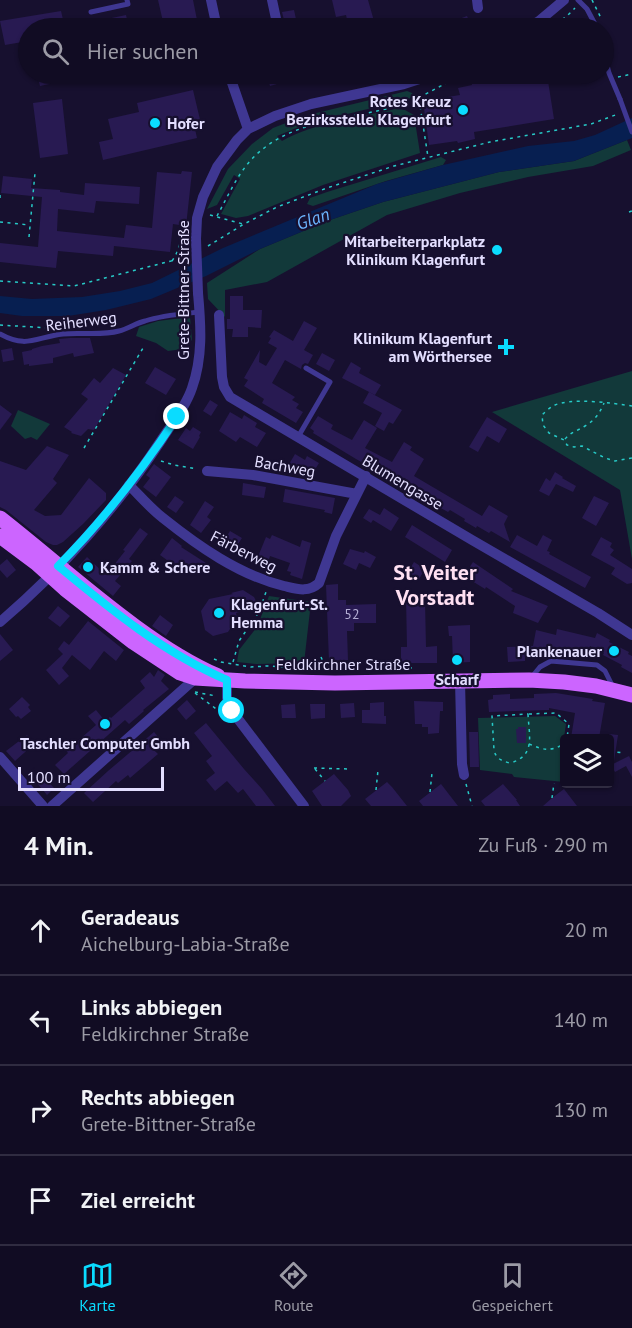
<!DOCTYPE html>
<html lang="de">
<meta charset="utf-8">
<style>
:root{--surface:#110c23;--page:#1e1a30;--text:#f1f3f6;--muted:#9c9ba6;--line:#302c41;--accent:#0adcff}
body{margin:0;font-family:"PT Sans",sans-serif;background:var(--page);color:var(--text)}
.controls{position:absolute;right:18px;bottom:18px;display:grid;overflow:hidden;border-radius:6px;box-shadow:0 2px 4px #0004}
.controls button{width:54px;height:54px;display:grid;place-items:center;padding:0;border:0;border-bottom:2px solid var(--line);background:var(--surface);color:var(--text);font:30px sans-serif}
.scale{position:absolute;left:18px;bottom:15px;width:146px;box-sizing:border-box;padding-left:6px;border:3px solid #e3deff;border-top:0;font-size:16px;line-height:21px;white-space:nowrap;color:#e3deff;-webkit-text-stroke:4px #17102f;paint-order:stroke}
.stop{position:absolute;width:18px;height:18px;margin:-14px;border:4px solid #0adcff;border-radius:50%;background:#fff}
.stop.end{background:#0adcff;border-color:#fff;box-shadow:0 2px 6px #0008}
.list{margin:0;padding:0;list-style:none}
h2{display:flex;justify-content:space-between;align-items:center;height:78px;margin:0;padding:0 24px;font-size:26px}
h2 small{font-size:20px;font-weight:400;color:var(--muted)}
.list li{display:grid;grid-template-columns:39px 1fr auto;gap:18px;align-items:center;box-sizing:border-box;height:90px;padding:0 24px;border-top:2px solid var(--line)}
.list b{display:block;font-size:22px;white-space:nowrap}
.list p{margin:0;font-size:20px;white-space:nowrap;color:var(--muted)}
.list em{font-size:20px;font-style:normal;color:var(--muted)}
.icon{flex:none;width:33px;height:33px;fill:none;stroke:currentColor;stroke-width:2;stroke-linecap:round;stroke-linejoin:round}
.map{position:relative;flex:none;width:632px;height:806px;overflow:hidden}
.search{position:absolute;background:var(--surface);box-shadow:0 2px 4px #0004;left:18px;right:18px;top:18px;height:66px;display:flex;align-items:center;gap:15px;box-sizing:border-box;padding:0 21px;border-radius:33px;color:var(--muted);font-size:22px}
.sheet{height:438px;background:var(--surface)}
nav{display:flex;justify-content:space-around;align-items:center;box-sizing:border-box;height:84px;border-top:2px solid var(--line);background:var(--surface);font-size:16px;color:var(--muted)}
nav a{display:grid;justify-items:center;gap:3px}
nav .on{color:var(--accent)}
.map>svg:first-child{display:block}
.green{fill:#12393a}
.water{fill:#071f51}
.building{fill:#281a52}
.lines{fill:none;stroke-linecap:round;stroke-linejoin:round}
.path{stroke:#27cac7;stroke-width:1.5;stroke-dasharray:3 4.5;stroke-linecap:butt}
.lane{stroke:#3f3792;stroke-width:5}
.street{stroke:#3f3792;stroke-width:10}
.primary{stroke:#cc65ff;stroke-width:15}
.lane-bridge{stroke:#3f3792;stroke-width:5}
.street-bridge{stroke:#3f3792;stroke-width:10}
.route{stroke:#0adcff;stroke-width:8}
.poi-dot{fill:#0adcff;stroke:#17102f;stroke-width:2}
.labels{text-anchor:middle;stroke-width:4.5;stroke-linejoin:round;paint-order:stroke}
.number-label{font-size:14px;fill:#b4add4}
.poi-label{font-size:16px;font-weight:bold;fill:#e3deff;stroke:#17102f;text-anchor:end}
.street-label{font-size:16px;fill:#e3deff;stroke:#17102f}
.water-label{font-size:18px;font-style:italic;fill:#6cb5ff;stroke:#17102f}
.district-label{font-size:22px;font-weight:bold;fill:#ffe0f2;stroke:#17102f}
</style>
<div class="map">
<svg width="632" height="806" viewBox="0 0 632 806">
<rect width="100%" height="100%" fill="#17102f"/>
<path class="green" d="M407 91 412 93 413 95 409 99 306 124 277 136 282 141C316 122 357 118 395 109L405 110 414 115 420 153 323 185 248 216 236 218 221 214 240 179 234 175 217 205 207 209 228 169 252 144 273 128 304 116Z
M627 140 631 150 593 166 528 177 460 193 387 215 267 282 225 290V317L208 299 207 283 260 249 330 220 383 202 499 172 574 161Z
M441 157 446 160 443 165 386 181 313 206 307 204 310 198 327 192Z
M190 317 192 340 183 349 168 351 156 343 136 336 139 327 158 321Z
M632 371V559L620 490 492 412Z
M18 410 50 424 37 440 31 437 25 439 11 426Z
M269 596 311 602 304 663 256 664 237 662 239 650 257 627Z
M555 716 566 724 563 744 564 745V782L514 777 512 774 480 770 478 718Z"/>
<path class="water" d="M632 118V138L574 161 499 172 383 202 330 220 260 249 206 276 151 299 106 310 68 316H22L0 313V296L32 299 82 297 120 291 152 283 223 248 377 184 443 165 528 146 574 141 595 135Z"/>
<path class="building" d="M158 0H193L197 20 186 23 175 28 164 26Z
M332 0H368L376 28H349L346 15 336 17Z
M294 10 298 28H286L282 12Z
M61 11 65 28H28V41L5 45 0 21Z
M126 15 129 28H109L107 19Z
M467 16 472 28H457L454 21Z
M429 19 431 28H401V26Z
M37 74H62L63 81 40 86Z
M245 74H281L284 82 270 86 268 79 248 84Z
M483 74H568V77L548 81 554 119 474 132 475 139 458 143 457 141 429 145 423 101 460 95 458 88 472 85 471 79 483 77Z
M193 90 202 128 195 129 197 138 103 160 99 142 113 139 108 119 139 112 137 103Z
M62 99 68 154 40 158 33 103Z
M182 171 192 172 186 226 173 224 170 252 114 246 113 256 58 251 56 268 0 262V243L38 247 42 197 1 193 3 176 32 179 31 188 60 190V192L84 195 85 183 140 187 139 204 96 201 94 213 58 209 57 231 124 238 126 225 152 228 157 172 181 174Z
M230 296H243V310H262L261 328 248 327V337H232L233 329H227V319H230Z
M304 321 317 328 304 350 313 355 308 364 305 363 302 365 301 369 285 360 272 383 295 397 292 400 299 404 296 408 303 412 296 423 262 403 264 399 244 386 248 380 244 378 260 350 259 362 266 366 277 348 268 343 271 338 269 337 274 330 293 341Z
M70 338H90L94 353 74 357 73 353 53 358V363L29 366V364L24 365 22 352 32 350V349L42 346 60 343 59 339Z
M12 348 14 360 3 362 1 350Z
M322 353 335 360 329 371 316 364Z
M351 362 361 368 359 373 381 385 375 395 342 378Z
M155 367 176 379 166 395 145 383Z
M113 368 126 375 94 430 88 429 81 436 71 433 72 432 64 427 88 399 81 394 94 378 100 383Z
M369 392 402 410 393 424 389 422 384 431 375 426 382 413 363 403Z
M210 400 218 405 211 416 203 411Z
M0 405 12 414 0 430Z
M230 412 242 419 244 415 257 423 255 427 266 433 257 447 240 437 236 442 219 431Z
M318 416 333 425 331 429 352 440 364 420 377 428 365 448 392 462 404 442 412 447 410 450 424 459 414 476 482 516 489 505 508 516 504 524 510 542 491 531 489 533 477 526 476 528 464 521 465 519 450 510 448 512 437 506 418 493 356 459 313 433 314 431 310 428Z
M487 417 507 429 499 443 487 436 478 452 469 447Z
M193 427 201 432 199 436 200 437 193 449 178 440 186 428 190 431Z
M47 446 69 455 53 479 57 483 34 510 45 516 61 515 89 478 106 493V500L83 524 63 542 57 545H53L46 542 6 510 0 507V461L26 470Z
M295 454 305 460 307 456 319 463 311 476 299 470 296 475 287 471 290 467 288 466Z
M154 464 171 477 156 497 143 487 150 478 146 475Z
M555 472 563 477 562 478 576 486 573 492 556 484 549 496 539 491 546 478 550 481Z
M243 483 266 487 264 498 242 495Z
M285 489 335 498 332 514 324 512 325 510 283 502Z
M175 496 184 502 176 513 167 507Z
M594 496 609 503 596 526 582 518Z
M205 501 214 507 207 517 211 520 201 533 190 525Z
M384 508 399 518 391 531 373 520 371 523 363 518 369 509 380 515Z
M412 525 452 550 445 562 405 537Z
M140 528 148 534 129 559 132 561 115 581 121 586 113 596 78 567 87 557 106 575 125 551 123 550Z
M230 531 242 538 232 553 221 546Z
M272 535 300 547 302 540 311 543 302 579 290 575 291 572 287 571 290 563 270 556 266 568 255 564 266 537 270 539Z
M517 535 537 546 543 535 552 540 547 551 550 552 549 554 591 577 585 588 510 547Z
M601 537 612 543 610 547 614 550 610 555 632 569V583L627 584 611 574 615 568 591 555Z
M172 538 182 546 181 547 206 563 198 575 190 569 186 574 160 555Z
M350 549 364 553 365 551 376 557 370 568 359 563 356 570 343 564Z
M7 559 16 570 7 578 0 570V565Z
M414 562 425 569 419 579 408 572Z
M473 562 513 589 511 591 548 606 538 623 513 613 515 606 486 587 485 589 464 576Z
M338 584V600H346V605L376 604V623H354V631H347L348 660 329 661 326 585Z
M243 590 254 597 257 603 252 605 250 609 236 613 237 618 228 632 213 636 205 630 201 611 209 599 233 594 231 593Z
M406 598H416V602L425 601 426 647 437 646V663H401V647H407Z
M58 606 70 616 60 627 48 618Z
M160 615 173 625 166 636 152 626Z
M88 621 124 650 116 661 104 651 90 670 72 655 62 668 69 676 59 685 46 670 63 654 58 649 64 641 69 645Z
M470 625V662L453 663 452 636H449L448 626Z
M557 629 595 638 597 633 610 640 609 642 629 652 628 654 632 656V673L621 667 622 665 603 655 604 653 590 646 588 650 579 648 576 658 549 657 525 651V661L508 662 507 647 533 646 536 630 556 635Z
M0 634 13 650 0 661Z
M158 670 165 675 161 681 169 689 143 710 144 711 129 724 125 720 64 774 55 765 68 753 64 748 70 743 72 746 96 725 88 716 96 710 105 721 110 717 111 718 145 688 140 681 150 672 154 677Z
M556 693 593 699 592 701 605 703 599 738H571L575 713 549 708V710L489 712 488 700 493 699V695L510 694V699L534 698V694Z
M22 697 30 705 28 707 31 711 21 719 18 716 16 717 9 709Z
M187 700 196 711 186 720 177 709Z
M414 701 443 702V711H440L439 733 428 734V727H422V724H415Z
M384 702V716H386V724L362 723V710H370V703Z
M354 703 355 717 341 718 340 704Z
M295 704 296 718H282L281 705Z
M310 704H325V718L311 719Z
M206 723 244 769 262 789 275 806H256L243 789 238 793 227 781 215 791 206 780 215 773 206 761 212 756 194 733Z
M518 727H526V743H517L516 729H518Z
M154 732 160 739 151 747 158 754 130 778 128 775 118 783 116 781 93 802 84 793 108 771Z
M469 732H478L479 767H470Z
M609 734 618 735 614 761H609Z
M27 735 34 744 15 761 6 751Z
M629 756 632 762V777L626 766 615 772 611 765Z
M334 774 348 790 351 796 341 806H322L312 791Z
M43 776 54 788 47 795 36 782Z
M387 782 392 787 407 806H371L365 799Z
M441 784 458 806H423L419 801Z
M503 784 517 800H516L520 806H485L481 801Z
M564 789 577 806H543L552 798Z"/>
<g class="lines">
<path class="path" d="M592 0 601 18
M550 28 567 16 575 8
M605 31 610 47
M618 77 632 74
M419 99 428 157
M0 198V195
M629 212 632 211
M210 215 243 224
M217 216C227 198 236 177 250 161 287 120 345 120 394 107 420 100 441 84 465 74
M0 222 29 225
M29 237 35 173
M208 246 244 224 277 207 327 188 394 166 490 142 591 124 618 114
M172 261C180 249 183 239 178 226
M0 281 74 286 171 261 187 256
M0 325 48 328
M632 406C613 403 569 397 553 406 549 408 545 412 542 415L543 425 549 433 564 440 567 445 574 447 582 446 605 458 615 461 632 458
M565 439C571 432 577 431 585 426 594 421 600 413 604 403
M84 448 143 348
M161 461 174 465 197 469
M321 657 324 664 360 662
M214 659 221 662 251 667 267 666 319 669
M233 662 239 641 259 612 266 592
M366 669 412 668
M195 692 216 696
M195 693 219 711 222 714
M528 714C529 736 536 756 510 763 502 761 496 759 494 750L492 716Z
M529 714 556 713 569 724 567 738
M529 744C544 750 549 752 564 744
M610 751 623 753
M314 768 349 769
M315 769 325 781
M466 784 472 806
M376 790 378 770
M430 792 432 773
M552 798 554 783"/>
<path class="lane" d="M578 0 587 9 597 28
M91 12 128 4 127 0
M604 53 609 73 620 99
M0 334C27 349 36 337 63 334 81 332 101 336 119 331 128 329 136 323 145 321 163 315 181 314 200 312
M298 437 330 382 306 368
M531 678 540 667 551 661 597 665 605 671 613 687"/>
<path class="street" d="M211 0 217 28
M272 0 278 28
M477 0 478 8
M527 28 539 21 564 0
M229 74 248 129
M196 239 197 218 203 197 217 167 237 140 248 129 275 116 311 104 404 84 435 74
M219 315 222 377 224 387 230 397 472 540 598 613 632 635
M207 471 253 475 357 494
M129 485C140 496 150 508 163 518 198 546 239 575 284 586 297 589 308 593 319 583L336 536 366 476
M0 622C60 571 119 505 162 439 173 422 186 406 192 388 203 357 201 326 198 293
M227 680V698L232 711 304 806
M460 681 462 764 464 775
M0 757 43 806
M52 806 198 676"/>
<path class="primary" d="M0 518C46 554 89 593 136 627 162 646 188 663 218 676
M0 536 36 563 65 589 133 642 180 673 195 678 245 681 335 683 529 680 564 682 596 686 632 695"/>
<path class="lane-bridge" d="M620 99 632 132"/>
<path class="street-bridge" d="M196 239 198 293"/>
</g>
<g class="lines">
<path class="route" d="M177 417C142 470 103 521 58 566 111 610 164 653 227 680V698L232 711"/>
</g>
<g class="poi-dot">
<circle cx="463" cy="110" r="6"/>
<circle cx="155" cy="123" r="6"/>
<circle cx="497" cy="250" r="6"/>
<path d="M503 338h6v6h6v6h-6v6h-6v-6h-6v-6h6z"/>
<circle cx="88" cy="567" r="6"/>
<circle cx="219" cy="613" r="6"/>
<circle cx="614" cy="651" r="6"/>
<circle cx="457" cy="660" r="6"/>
<circle cx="105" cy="724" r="6"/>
</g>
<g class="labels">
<g class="number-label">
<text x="352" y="619">52</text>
</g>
<g class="poi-label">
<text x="451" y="107">Rotes Kreuz<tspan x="451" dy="18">Bezirksstelle Klagenfurt</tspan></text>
<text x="167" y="129" text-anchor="start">Hofer</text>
<text x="485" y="247">Mitarbeiterparkplatz<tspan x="485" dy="18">Klinikum Klagenfurt</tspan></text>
<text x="492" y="344">Klinikum Klagenfurt<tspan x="492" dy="18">am Wörthersee</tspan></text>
<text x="100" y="573" text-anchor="start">Kamm &amp; Schere</text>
<text x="231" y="610" text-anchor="start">Klagenfurt-St.<tspan x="231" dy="18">Hemma</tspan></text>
<text x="602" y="657">Plankenauer</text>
<text x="457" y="685" text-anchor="middle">Scharf</text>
<text x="105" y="749" text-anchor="middle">Taschler Computer Gmbh</text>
</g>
<g class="street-label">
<text transform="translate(183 290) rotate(-90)" y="6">Grete-Bittner-Straße</text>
<text transform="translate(81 321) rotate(-7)" y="6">Reiherweg</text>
<text transform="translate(285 466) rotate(10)" y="6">Bachweg</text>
<text transform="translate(403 482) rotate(31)" y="6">Blumengasse</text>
<text transform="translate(244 551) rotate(27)" y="6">Färberweg</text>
<text x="343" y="670">Feldkirchner Straße</text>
</g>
<g class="water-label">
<text transform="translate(313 219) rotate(-19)" y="6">Glan</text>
</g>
<g class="district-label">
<text x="435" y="580">St. Veiter<tspan x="435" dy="25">Vorstadt</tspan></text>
</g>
</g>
</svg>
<div class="controls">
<button><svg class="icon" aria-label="layers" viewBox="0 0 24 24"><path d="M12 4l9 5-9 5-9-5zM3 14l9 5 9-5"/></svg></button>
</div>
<div class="scale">100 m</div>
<div class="stop" style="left:232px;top:711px"></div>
<div class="stop end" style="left:177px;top:417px"></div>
<div class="search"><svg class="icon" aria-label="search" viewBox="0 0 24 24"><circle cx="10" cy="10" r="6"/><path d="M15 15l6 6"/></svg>Hier suchen</div>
</div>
<section class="sheet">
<h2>4 Min.<small>Zu Fuß · 290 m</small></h2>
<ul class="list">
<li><svg class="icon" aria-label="ahead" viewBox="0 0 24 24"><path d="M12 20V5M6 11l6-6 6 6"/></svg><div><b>Geradeaus</b><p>Aichelburg-Labia-Straße</p></div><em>20 m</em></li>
<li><svg class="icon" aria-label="left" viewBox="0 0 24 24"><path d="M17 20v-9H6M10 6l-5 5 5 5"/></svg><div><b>Links abbiegen</b><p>Feldkirchner Straße</p></div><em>140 m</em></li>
<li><svg class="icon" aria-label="right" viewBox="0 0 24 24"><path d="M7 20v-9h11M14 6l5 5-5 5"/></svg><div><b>Rechts abbiegen</b><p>Grete-Bittner-Straße</p></div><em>130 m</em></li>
<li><svg class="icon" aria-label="arrive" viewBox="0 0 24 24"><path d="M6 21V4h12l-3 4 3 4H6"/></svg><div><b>Ziel erreicht</b></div></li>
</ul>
</section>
<nav>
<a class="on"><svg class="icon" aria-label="map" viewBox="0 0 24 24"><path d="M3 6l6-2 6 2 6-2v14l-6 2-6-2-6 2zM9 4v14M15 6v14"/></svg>Karte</a>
<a><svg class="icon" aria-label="directions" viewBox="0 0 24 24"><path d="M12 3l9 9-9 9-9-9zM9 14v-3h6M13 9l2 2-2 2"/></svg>Route</a>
<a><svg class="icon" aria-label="saved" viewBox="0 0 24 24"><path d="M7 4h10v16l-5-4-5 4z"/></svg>Gespeichert</a>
</nav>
